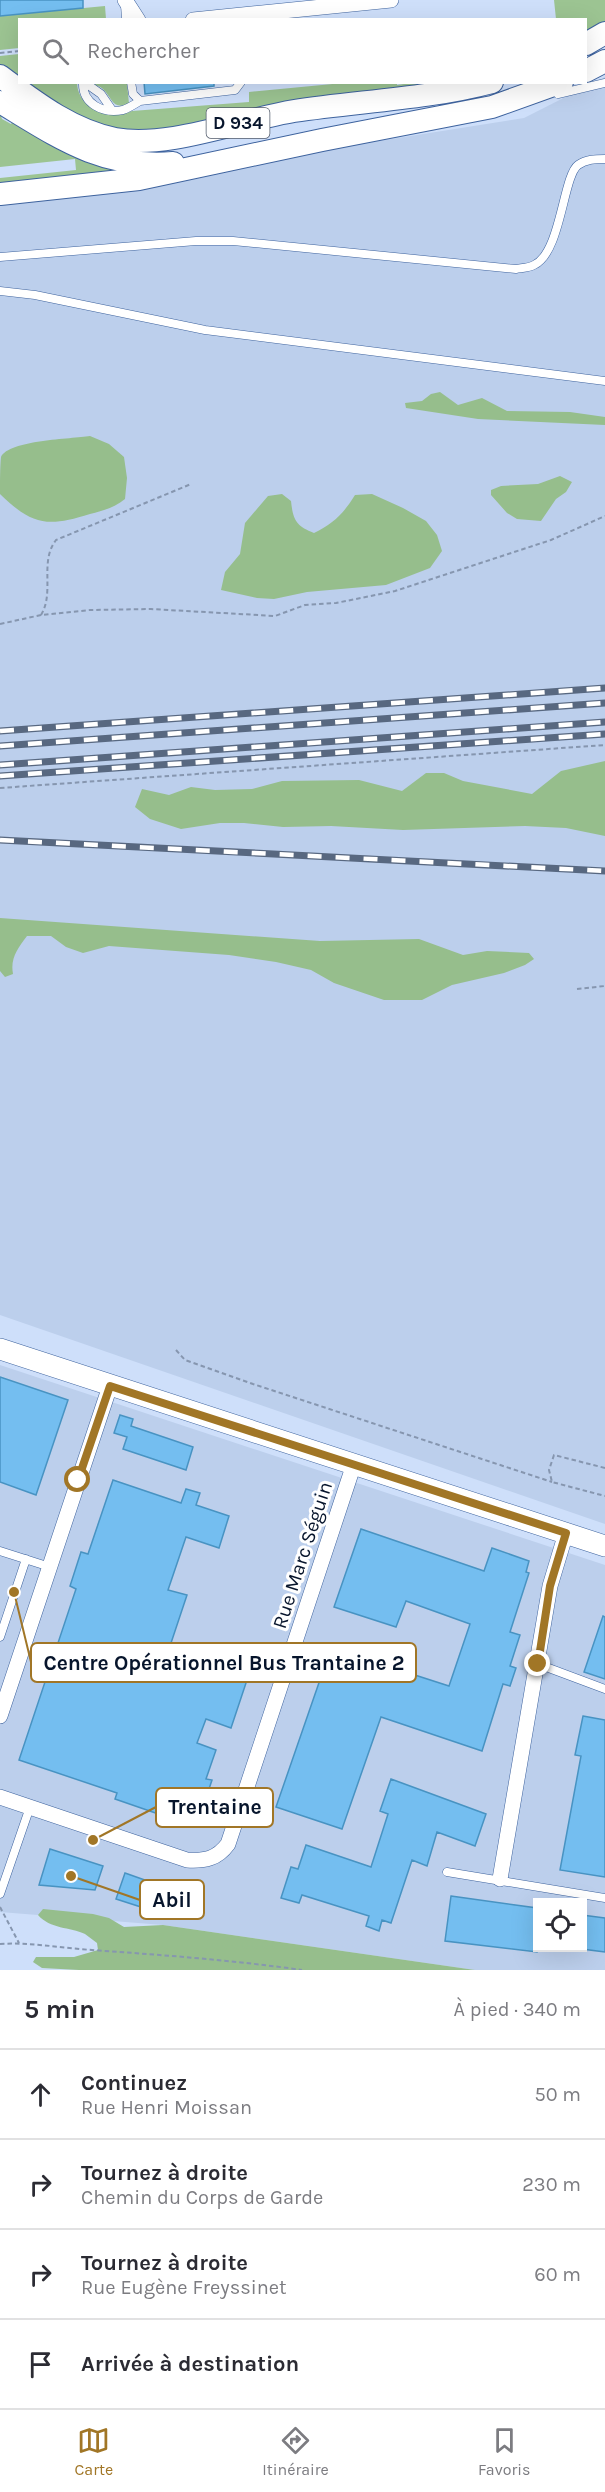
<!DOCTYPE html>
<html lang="fr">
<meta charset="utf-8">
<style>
:root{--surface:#fff;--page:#f2f2f3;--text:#2b2b33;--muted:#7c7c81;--line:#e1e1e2;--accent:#a17626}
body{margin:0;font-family:Karla,sans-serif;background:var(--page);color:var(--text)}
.controls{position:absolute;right:18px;bottom:18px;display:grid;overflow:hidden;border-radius:0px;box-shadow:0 6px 24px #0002}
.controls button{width:54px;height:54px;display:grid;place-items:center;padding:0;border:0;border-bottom:2px solid var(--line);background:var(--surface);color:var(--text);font:30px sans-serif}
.stop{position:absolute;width:18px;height:18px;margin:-14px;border:4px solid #a17626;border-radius:50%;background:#fff}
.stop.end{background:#a17626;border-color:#fff;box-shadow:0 2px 6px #0008}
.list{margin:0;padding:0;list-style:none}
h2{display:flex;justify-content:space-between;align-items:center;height:78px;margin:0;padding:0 24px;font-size:26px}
h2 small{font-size:20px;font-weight:400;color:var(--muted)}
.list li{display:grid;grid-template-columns:39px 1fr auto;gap:18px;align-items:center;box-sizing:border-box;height:90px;padding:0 24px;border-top:2px solid var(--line)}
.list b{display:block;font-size:22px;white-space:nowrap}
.list p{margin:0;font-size:20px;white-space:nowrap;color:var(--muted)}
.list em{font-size:20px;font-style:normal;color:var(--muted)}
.icon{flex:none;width:33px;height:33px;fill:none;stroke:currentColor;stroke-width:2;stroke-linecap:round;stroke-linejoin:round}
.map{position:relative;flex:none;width:605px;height:1970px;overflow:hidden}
.search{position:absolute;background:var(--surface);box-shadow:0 6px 24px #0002;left:18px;right:18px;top:18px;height:66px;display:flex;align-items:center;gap:15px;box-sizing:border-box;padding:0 21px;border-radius:0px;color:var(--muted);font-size:22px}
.sheet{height:438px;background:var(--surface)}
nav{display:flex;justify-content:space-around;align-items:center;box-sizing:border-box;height:84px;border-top:2px solid var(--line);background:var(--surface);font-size:16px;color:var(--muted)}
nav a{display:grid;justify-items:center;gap:3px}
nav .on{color:var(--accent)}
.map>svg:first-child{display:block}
.built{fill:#bccfec;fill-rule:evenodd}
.green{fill:#9cc492}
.forest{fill:#96be8c}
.building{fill:#74bef0;stroke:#4893c2;stroke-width:1.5}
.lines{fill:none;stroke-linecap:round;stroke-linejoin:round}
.lane-casing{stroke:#3e639e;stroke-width:9}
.street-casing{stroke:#3e639e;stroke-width:16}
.secondary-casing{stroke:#3e639e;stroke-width:22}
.primary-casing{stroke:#3e639e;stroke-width:24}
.path{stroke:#8696af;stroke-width:2;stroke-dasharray:4.5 3;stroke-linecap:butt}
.lane{stroke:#fff;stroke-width:8}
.street{stroke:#fff;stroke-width:15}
.secondary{stroke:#fff;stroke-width:21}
.primary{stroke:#fff;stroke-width:22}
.rail-casing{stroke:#586880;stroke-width:7}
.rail{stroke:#fff;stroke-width:4.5;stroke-dasharray:14;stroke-linecap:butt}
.route{stroke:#a17626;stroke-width:8}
.labels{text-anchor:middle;stroke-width:6;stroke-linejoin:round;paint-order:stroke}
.shield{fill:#fff;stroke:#515b6b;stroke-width:1.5}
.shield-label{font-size:18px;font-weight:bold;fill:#07152c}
.street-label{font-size:20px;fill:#07152c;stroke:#fff}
.leader{fill:none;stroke:#a17626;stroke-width:2}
.callout-dot{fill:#a17626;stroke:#fff;stroke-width:2}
.callout{fill:#fff;stroke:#a17626;stroke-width:2}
.callout-label{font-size:21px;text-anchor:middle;font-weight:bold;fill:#07152c}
</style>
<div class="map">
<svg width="605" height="1970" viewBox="0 0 605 1970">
<rect width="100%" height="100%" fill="#cedffa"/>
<path class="built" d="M605 77V1524L0 1315V201L524 118Z
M0 1365 605 1565V1970H475L163 1925 0 1912ZM538 1902H582V1948H538Z"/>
<path class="green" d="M554 0H605V28L586 39V20L556 19Z
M105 6 106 19 20 20 19 48 0 50V16Z
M19 54 20 82 77 83C78 109 110 121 132 111L249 102V92L343 83 397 82V85L417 82 474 83C415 95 354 98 293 108 234 117 164 148 105 132 65 122 32 93 0 69V56Z
M90 83H127L129 104C112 110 113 99 103 89 100 86 94 85 90 83Z
M0 113 2 119 11 124 13 121 143 168 0 190V178L76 170 75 159 0 167Z"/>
<path class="forest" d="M440 392 458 405 482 398 507 411 570 412 605 417V425L478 419 406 408 405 403 422 401 431 394Z
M90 436 109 444 124 457 127 478 125 499C115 507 103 511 90 514 48 527 33 526 0 494 0 484 0 466 1 457 9 440 71 439 90 436Z
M560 476 572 482 566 492 556 499 541 521 517 519 507 513 491 495V490L501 486 538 484Z
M282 494 291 501C293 520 296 526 314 533 333 524 344 513 355 495L372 494 403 508 426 521 437 535 442 551 430 568 386 585 307 592 274 599 257 598 221 590 225 572 240 554 245 523 268 496Z
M605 761V836L566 828 525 826 403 830 331 826 283 827 244 823H220L181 829 150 819 135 807 142 789 169 795 191 787 215 790 252 789 282 781 359 780 402 791 426 773H444L463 781 532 794 561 771Z
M0 918 320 941 419 939 463 955 487 951 529 953 534 959 525 965 504 973 452 985 422 1000H384L334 983 311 970 276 962 229 955 109 946 83 953 66 947 51 936H27C18 948 10 958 13 974L5 977 0 971Z
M43 1909 93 1914 109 1918 124 1927 163 1925 475 1970H79L42 1968 33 1962 36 1957H74L98 1950 97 1943C93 1940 89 1937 85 1934 70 1927 50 1929 38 1915Z"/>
<path class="building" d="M0 0H83V8L0 16Z
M144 82H214V86L145 94Z
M0 1377 68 1400 36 1495 0 1482Z
M120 1415 133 1419 131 1426 193 1447 186 1470 123 1449 127 1437 114 1433Z
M113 1480 181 1503 186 1489 200 1493 196 1505 229 1516 219 1548 186 1537 168 1590 187 1595 170 1646 249 1674 231 1728 206 1719 197 1743 216 1750 206 1779 212 1780 196 1827 115 1799 117 1793 19 1760 76 1589 70 1586 81 1552 88 1554Z
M361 1529 484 1571 492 1548 529 1561 526 1572 529 1573 510 1632 520 1635 510 1666 516 1668 510 1686 503 1684 482 1751 381 1717 342 1829 276 1807 331 1648 449 1686 470 1624 406 1601 396 1627 334 1607Z
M603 1616 605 1617V1679L584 1672Z
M583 1716 605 1720V1877L560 1870 581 1756 575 1755Z
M391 1779 486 1814 475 1846 437 1832 427 1866 412 1860 391 1923 382 1920 379 1931 366 1926 369 1916 302 1895 299 1903 281 1898 291 1867 298 1869 306 1845 371 1867 388 1814 380 1811Z
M50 1849 103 1866 95 1890 39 1885Z
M125 1873 173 1890 168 1905 146 1897 141 1907 116 1899Z
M451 1896 537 1908V1952L445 1941Z
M582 1915 605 1918V1952L582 1949Z"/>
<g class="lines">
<g class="lane-casing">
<path id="lane" d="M125 4 126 20
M83 82C82 104 103 114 123 110 129 108 135 104 140 101
M84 82 101 94 112 110
M131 82 133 94 140 101 235 90 241 82
M558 94 605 83
M0 257 196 241H233L516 269C521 268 529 268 534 265 561 253 563 176 578 165 586 159 596 159 605 159
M0 291 35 295 205 330 605 381
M0 1551 50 1567
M0 1637 26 1559
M538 1664 605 1689
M447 1872 605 1898
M0 1894 30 1807"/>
</g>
<g class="street-casing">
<path id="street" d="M125 0 138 20
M193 20 391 0
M0 1716 110 1386
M0 1797 187 1860C205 1861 217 1859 228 1844L354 1464
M500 1879 550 1586 566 1533"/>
</g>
<g class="secondary-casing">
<path id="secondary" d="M0 1349 605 1546"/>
</g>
<g class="primary-casing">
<path id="primary" d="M586 44 605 33
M586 71 605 61
M0 76C35 102 71 130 115 139 167 149 240 120 294 111 360 101 427 99 492 82
M0 102C58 137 102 169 173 163
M0 194 139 179 322 140 492 107 562 82"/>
</g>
<path class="path" d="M0 53 20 51
M41 615C55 592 39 562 56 540L191 484
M0 624 41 615 90 610 151 609 275 616 305 605 336 603 395 591 551 540 605 516
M0 788 605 745
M577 989 605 986
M176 1350 185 1360 253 1384 552 1482
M605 1468 554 1455 549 1470 552 1482 605 1496
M0 1907 19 1943
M0 1944C30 1942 61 1948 92 1950 162 1955 232 1960 302 1970"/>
<use href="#lane" class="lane"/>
<use href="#street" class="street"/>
<use href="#secondary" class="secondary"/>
<use href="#primary" class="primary"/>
<g class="rail-casing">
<path id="rail" d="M0 731 605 688
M0 746 605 703
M0 765 605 722
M0 776 605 734
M0 840 605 871"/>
</g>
<use href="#rail" class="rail"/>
</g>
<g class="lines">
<path class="route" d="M78 1480 110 1386 566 1533 550 1586 538 1664"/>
</g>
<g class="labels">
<rect class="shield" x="206.5" y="108" width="63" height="30" rx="4.5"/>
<g class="shield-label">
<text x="238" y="129">D 934</text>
</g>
<g class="street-label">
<text transform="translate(302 1555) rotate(-72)" y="7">Rue Marc Séguin</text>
</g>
</g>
<path class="leader" d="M14 1592L31 1662M93 1840L156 1807M71 1876L140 1900"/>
<g class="callout-dot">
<circle cx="14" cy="1592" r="6"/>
<circle cx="93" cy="1840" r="6"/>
<circle cx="71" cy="1876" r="6"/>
</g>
<g class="callout">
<rect x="31" y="1643" width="385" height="39" rx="6"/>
<rect x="156" y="1788" width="117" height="39" rx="6"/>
<rect x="140" y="1880" width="64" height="39" rx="6"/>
</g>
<g class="callout-label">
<text x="224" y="1670">Centre Opérationnel Bus Trantaine 2</text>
<text x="215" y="1814">Trentaine</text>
<text x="172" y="1907">Abil</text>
</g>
</svg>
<div class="controls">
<button><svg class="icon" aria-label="locate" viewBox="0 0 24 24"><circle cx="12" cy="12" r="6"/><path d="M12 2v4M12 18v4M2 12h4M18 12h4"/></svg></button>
</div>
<div class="stop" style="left:78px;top:1480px"></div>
<div class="stop end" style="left:538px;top:1664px"></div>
<div class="search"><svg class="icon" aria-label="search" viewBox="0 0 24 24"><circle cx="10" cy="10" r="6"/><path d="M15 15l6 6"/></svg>Rechercher</div>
</div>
<section class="sheet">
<h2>5 min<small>À pied · 340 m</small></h2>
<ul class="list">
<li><svg class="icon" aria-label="ahead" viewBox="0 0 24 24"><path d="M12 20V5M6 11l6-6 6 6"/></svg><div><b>Continuez</b><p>Rue Henri Moissan</p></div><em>50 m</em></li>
<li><svg class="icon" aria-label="right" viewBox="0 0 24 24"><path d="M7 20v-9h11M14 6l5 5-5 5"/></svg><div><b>Tournez à droite</b><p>Chemin du Corps de Garde</p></div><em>230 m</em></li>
<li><svg class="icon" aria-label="right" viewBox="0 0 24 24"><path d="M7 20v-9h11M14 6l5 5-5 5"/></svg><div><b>Tournez à droite</b><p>Rue Eugène Freyssinet</p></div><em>60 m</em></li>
<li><svg class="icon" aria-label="arrive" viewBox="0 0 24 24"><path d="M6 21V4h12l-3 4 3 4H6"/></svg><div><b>Arrivée à destination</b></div></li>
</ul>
</section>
<nav>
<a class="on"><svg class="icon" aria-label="map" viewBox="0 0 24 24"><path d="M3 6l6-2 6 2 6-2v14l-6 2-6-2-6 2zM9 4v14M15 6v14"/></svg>Carte</a>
<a><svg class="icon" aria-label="directions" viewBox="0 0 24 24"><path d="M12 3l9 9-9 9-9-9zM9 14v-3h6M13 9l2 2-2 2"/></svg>Itinéraire</a>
<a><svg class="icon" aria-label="saved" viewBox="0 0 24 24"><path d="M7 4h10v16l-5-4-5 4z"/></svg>Favoris</a>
</nav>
